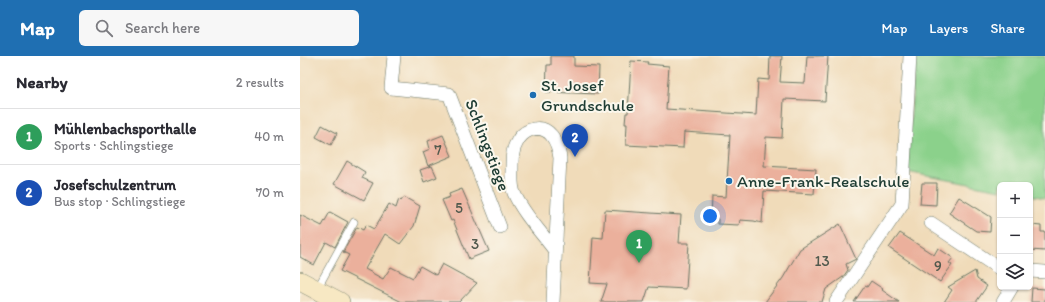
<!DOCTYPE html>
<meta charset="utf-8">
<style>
:root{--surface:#fff;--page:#f7f7f7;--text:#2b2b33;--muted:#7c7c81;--line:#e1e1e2;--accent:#1f6fb2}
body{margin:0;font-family:Itim,sans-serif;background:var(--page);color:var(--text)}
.controls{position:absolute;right:12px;bottom:12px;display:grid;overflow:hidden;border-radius:6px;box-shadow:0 1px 3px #0004}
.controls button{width:36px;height:36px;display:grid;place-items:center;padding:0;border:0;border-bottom:1px solid var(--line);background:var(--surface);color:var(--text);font:20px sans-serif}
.you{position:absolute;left:410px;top:160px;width:14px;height:14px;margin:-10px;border:3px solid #fff;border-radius:50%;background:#1a73e8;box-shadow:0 0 0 6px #1a73e833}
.badge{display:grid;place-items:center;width:26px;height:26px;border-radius:50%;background:var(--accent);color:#fff;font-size:13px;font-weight:700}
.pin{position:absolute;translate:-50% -33px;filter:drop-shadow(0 1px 2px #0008)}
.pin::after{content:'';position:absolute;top:21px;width:14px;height:12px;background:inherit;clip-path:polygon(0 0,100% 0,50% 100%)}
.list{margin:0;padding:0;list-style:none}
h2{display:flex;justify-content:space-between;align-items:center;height:52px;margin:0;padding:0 16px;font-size:17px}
h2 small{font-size:13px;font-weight:400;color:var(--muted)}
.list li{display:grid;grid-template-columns:26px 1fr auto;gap:12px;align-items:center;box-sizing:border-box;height:56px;padding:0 16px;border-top:1px solid var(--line)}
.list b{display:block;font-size:15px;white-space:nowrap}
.list p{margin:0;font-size:13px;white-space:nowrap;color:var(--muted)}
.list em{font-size:13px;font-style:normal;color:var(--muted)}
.icon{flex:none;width:22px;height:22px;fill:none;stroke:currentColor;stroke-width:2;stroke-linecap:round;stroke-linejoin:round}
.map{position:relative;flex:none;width:745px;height:246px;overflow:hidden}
header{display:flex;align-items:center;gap:24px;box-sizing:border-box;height:56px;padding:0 20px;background:var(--accent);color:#fff}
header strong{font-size:19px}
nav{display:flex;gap:22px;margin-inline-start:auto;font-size:14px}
.search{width:280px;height:36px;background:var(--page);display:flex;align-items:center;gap:10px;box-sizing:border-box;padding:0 14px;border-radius:6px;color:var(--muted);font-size:15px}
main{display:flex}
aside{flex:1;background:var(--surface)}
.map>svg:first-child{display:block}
.green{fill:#8bd18b;stroke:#558760}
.building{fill:#ebb09c}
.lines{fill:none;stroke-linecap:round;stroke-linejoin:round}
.lane-casing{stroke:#687463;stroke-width:8}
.street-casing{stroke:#687463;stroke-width:14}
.secondary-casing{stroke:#687463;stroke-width:20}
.lane{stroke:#fff;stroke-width:7}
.street{stroke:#fff;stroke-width:13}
.secondary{stroke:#f7e8c3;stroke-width:19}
.poi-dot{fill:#1f6fb2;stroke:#fbf7ec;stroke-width:1.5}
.labels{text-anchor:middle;stroke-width:4;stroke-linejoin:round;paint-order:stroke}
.number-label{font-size:15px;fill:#525a4e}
.poi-label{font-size:17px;fill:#1f3d34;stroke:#fbf7ec;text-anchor:start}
.street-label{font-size:17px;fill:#1f3d34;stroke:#fbf7ec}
</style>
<header>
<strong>Map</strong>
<div class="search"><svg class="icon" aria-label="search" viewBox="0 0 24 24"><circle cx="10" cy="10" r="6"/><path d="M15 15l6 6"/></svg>Search here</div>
<nav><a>Map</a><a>Layers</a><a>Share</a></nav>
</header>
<main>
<aside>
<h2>Nearby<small>2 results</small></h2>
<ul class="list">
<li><span class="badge" style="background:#2e9e5b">1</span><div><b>Mühlenbachsporthalle</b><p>Sports · Schlingstiege</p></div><em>40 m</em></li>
<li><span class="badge" style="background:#1a4fb4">2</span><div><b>Josefschulzentrum</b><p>Bus stop · Schlingstiege</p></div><em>70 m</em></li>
</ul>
</aside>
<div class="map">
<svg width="745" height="246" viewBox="0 0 745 246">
<rect width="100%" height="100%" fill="#fbf7ec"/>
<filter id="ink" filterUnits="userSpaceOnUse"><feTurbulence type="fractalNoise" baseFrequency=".025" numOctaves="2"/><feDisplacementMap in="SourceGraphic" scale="8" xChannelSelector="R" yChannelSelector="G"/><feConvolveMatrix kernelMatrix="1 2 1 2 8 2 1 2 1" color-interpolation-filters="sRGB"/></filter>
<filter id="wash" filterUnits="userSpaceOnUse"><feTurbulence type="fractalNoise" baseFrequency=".012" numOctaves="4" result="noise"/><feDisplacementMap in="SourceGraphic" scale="16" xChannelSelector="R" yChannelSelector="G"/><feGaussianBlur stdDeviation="0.9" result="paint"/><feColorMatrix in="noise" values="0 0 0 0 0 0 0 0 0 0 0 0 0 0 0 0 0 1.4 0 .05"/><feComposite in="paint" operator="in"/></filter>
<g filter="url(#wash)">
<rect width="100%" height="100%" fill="#f0dbb9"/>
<path class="green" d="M615 0H745V142L730 139V129H700V134L607 116Z"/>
<g id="blocks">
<path class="building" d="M251 0H274V10L299 11 298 38 246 36 247 9H251Z
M470 0H482L480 26 505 27 507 0H528L525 45 484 43 482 82 466 81 464 110 516 113 514 138 464 135 462 167 454 165 440 164 439 169 418 168V163L411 162 412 140 426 141 430 79 384 76 383 92 326 89 327 68H325L326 57H328L331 5 348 6 347 8 369 10 366 53 456 59 458 23 469 24Z
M22 69 37 77 31 89 16 81Z
M143 79 152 100 128 110 123 96 130 93 128 85Z
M47 105 65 116 62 122 73 127 64 144 34 128Z
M132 110 137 121 124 126 120 114Z
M622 127H637L636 149 620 148Z
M162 133 189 195 169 203 153 164 151 165 142 144 150 141 149 138Z
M104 141 120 150 114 170 100 188 85 178 65 213 83 223 91 211 113 222 120 210 136 219 142 208 177 227 159 246H102L40 215 49 199 43 196 57 171 63 174 66 169 74 173 89 148 96 152 99 143 101 145Z
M659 141 691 161 690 176 676 175 649 157Z
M305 154 381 159 379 187H389L386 233 349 231 344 246H301L307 228 290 227 293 181 303 182Z
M30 156 48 166 35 191 26 186 14 209 0 201V159L22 170Z
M540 168 556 203 546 208 548 214 543 221 526 233 522 246H465L483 222 500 193Z
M731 169 741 170V176H745V195L730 194Z
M600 177 634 199 638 192 653 202 649 207 652 209 640 226 589 192Z
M675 215 677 223 687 230 676 246H644L652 234 648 231Z
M571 225 583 233 582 234 599 246H554L565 230 567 231Z
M732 232 745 233V246H731Z"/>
</g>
</g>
<g filter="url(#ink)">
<use href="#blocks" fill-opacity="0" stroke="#687463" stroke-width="1"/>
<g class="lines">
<g class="lane-casing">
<path id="lane" d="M17 233 54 166"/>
</g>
<g class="street-casing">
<path id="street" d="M94 0 91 32 149 38 200 171
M631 167 700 213
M730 215 745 216
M253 246 260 102C258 87 250 67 230 74 225 76 220 80 217 86 212 94 212 103 212 113 212 121 211 129 214 137 223 158 242 177 255 195
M536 246 602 148 610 0
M703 246 712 231"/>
</g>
<g class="secondary-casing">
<path id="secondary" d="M0 225 40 246"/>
</g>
<use href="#lane" class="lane"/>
<use href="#street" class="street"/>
<use href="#secondary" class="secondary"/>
</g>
</g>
<g class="poi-dot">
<circle cx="233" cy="39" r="4"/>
<circle cx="429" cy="125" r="4"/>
</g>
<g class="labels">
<g class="number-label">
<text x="138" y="99">7</text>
<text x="159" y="157">5</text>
<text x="175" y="193">3</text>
<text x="522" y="210">13</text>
<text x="638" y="215">9</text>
</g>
<g class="poi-label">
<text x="241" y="35">St. Josef<tspan x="241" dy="20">Grundschule</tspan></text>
<text x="437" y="131">Anne-Frank-Realschule</text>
</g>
<g class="street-label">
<text transform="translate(188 89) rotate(69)" y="6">Schlingstiege</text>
</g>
</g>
</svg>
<div class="controls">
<button>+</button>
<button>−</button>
<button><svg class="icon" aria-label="layers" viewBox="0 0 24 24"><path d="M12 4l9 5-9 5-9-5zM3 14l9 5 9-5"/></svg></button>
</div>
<div class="you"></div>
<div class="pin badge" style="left:339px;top:207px;background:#2e9e5b">1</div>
<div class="pin badge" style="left:275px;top:101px;background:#1a4fb4">2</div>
</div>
</main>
